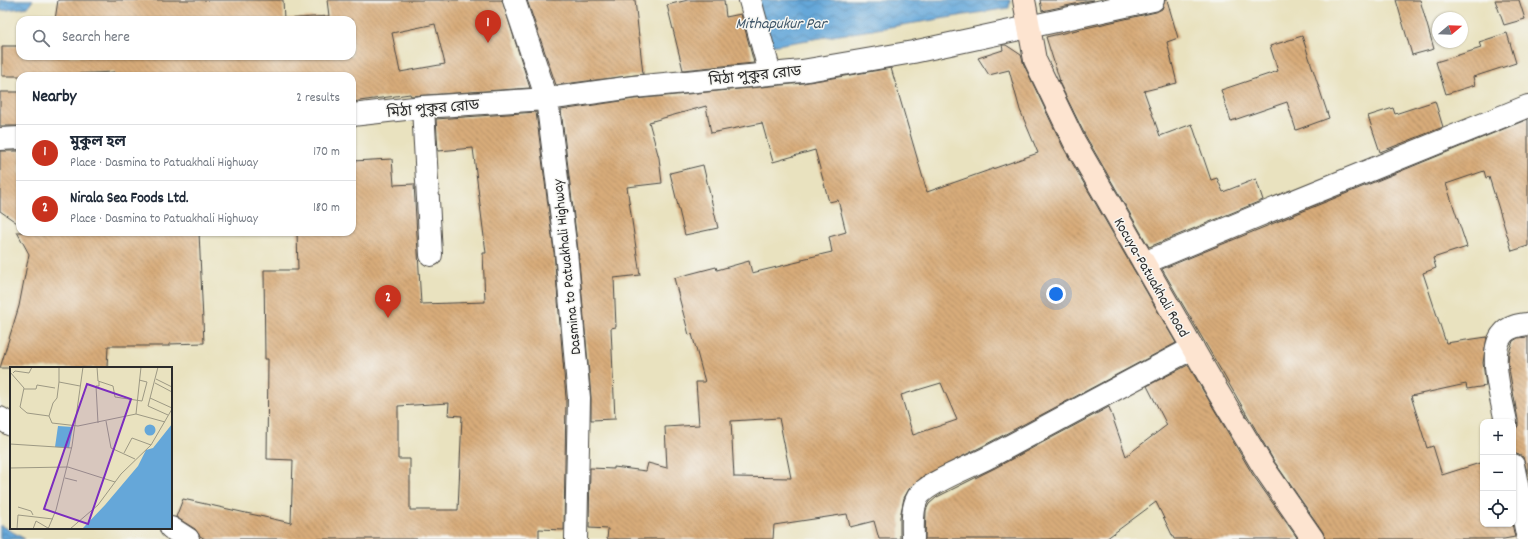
<!DOCTYPE html>
<meta charset="utf-8">
<style>
:root{--surface:#fff;--page:#f6f6f7;--text:#1f2937;--muted:#747a83;--line:#e0e1e3;--accent:#c8321e}
body{margin:0;font-family:Dekko,"Noto Sans Bengali",sans-serif;background:var(--page);color:var(--text)}
.controls{position:absolute;right:12px;bottom:12px;display:grid;overflow:hidden;border-radius:8px;box-shadow:0 1px 3px #0004}
.controls button{width:36px;height:36px;display:grid;place-items:center;padding:0;border:0;border-bottom:1px solid var(--line);background:var(--surface);color:var(--text);font:20px sans-serif}
.compass{position:absolute;left:1432px;top:12px;width:36px;height:36px;border-radius:50%;background:var(--surface);box-shadow:0 1px 3px #0004;rotate:71deg}
.you{position:absolute;left:1056px;top:294px;width:14px;height:14px;margin:-10px;border:3px solid #fff;border-radius:50%;background:#1a73e8;box-shadow:0 0 0 6px #1a73e833}
.badge{display:grid;place-items:center;width:26px;height:26px;border-radius:50%;background:var(--accent);color:#fff;font-size:13px;font-weight:700}
.pin{position:absolute;translate:-50% -33px;filter:drop-shadow(0 1px 2px #0008)}
.pin::after{content:'';position:absolute;top:21px;width:14px;height:12px;background:inherit;clip-path:polygon(0 0,100% 0,50% 100%)}
.list{margin:0;padding:0;list-style:none}
h2{display:flex;justify-content:space-between;align-items:center;height:52px;margin:0;padding:0 16px;font-size:17px}
h2 small{font-size:13px;font-weight:400;color:var(--muted)}
.list li{display:grid;grid-template-columns:26px 1fr auto;gap:12px;align-items:center;box-sizing:border-box;height:56px;padding:0 16px;border-top:1px solid var(--line)}
.list b{display:block;font-size:15px;white-space:nowrap}
.list p{margin:0;font-size:13px;white-space:nowrap;color:var(--muted)}
.list em{font-size:13px;font-style:normal;color:var(--muted)}
.icon{flex:none;width:22px;height:22px;fill:none;stroke:currentColor;stroke-width:2;stroke-linecap:round;stroke-linejoin:round}
.map{position:relative;flex:none;width:1528px;height:539px;overflow:hidden}
.search{position:absolute;background:var(--surface);box-shadow:0 1px 3px #0004;left:16px;top:16px;width:340px;height:44px;display:flex;align-items:center;gap:10px;box-sizing:border-box;padding:0 14px;border-radius:12px;color:var(--muted);font-size:15px}
.panel{position:absolute;background:var(--surface);box-shadow:0 1px 3px #0004;left:16px;top:72px;width:340px;height:164px;border-radius:12px}
.map>svg:first-child{display:block}
.water{fill:url(#water-waves);stroke:#486982}
.building{fill:url(#building-back-hatch);fill-rule:evenodd}
.lines{fill:none;stroke-linecap:round;stroke-linejoin:round}
.minor-casing{stroke:#484641;stroke-width:24}
.tertiary-casing{stroke:#484641;stroke-width:24}
.secondary-casing{stroke:#484641;stroke-width:24}
.minor{stroke:#fff;stroke-width:22}
.tertiary{stroke:#fff;stroke-width:22}
.secondary{stroke:#fde4d0;stroke-width:22}
.labels{text-anchor:middle;stroke-width:3;stroke-linejoin:round;paint-order:stroke}
.street-label{font-size:15px;fill:#2b2b2b;stroke:#f6f6f2}
.water-label{font-size:16px;font-style:italic;fill:#3f5668;stroke:#f6f6f2}
.inset-road{fill:none;stroke:#9d9984;stroke-width:1}
.view{fill:#7b2cbf;fill-opacity:0.15;stroke:#7b2cbf;stroke-width:2}
.inset-edge{fill:none;stroke:#2b2b2b;stroke-width:2}
</style>
<div class="map">
<svg width="1528" height="539" viewBox="0 0 1528 539">
<defs>
<pattern id="water-waves" width="16" height="10" patternUnits="userSpaceOnUse"><rect width="16" height="10" fill="#65a7d9"/><path d="M0 5q4-4 8 0t8 0" fill="none" stroke="#5388b0"/></pattern>
<pattern id="building-back-hatch" width="6" height="6" patternUnits="userSpaceOnUse"><rect width="6" height="6" fill="#d8ac7a"/><path d="M-1 5l2 2M0 0l6 6M5-1l2 2" fill="none" stroke="#af8c64"/></pattern>
</defs>
<rect width="100%" height="100%" fill="#f6f6f2"/>
<filter id="ink" filterUnits="userSpaceOnUse"><feTurbulence type="fractalNoise" baseFrequency=".025" numOctaves="2"/><feDisplacementMap in="SourceGraphic" scale="8" xChannelSelector="R" yChannelSelector="G"/><feConvolveMatrix kernelMatrix="1 2 1 2 8 2 1 2 1" color-interpolation-filters="sRGB"/></filter>
<filter id="wash" filterUnits="userSpaceOnUse"><feTurbulence type="fractalNoise" baseFrequency=".012" numOctaves="4" result="noise"/><feDisplacementMap in="SourceGraphic" scale="16" xChannelSelector="R" yChannelSelector="G"/><feGaussianBlur stdDeviation="0.9" result="paint"/><feColorMatrix in="noise" values="0 0 0 0 0 0 0 0 0 0 0 0 0 0 0 0 0 1.4 0 .05"/><feComposite in="paint" operator="in"/></filter>
<g filter="url(#wash)">
<rect width="100%" height="100%" fill="#e9e2bf"/>
<path class="water" d="M0 0H33L28 7 0 11Z
M753 0H1010L1009 8 764 47Z
M0 525 25 539H0Z"/>
<g id="blocks">
<path class="building" d="M58 0H283L284 19 329 16 327 0H502L530 88 411 96 410 94 352 102V76H114V72L73 74V76H2V46H20V56H352V20H55ZM435 24 445 64 400 72 392 33Z
M527 0H635L643 74 556 85Z
M688 0H724L726 17 741 14 754 63 683 70 667 5Z
M1040 0H1094L1042 11Z
M1165 0H1167L1178 38 1167 42 1177 83 1144 91 1160 136 1192 124 1211 180 1217 178 1223 192 1256 179 1263 200 1149 247 1085 135 1058 80 1060 81 1046 37 1156 12 1162 9Z
M1396 0H1420L1434 49 1412 55Z
M1495 0H1519L1525 19 1504 25Z
M1507 33 1516 63 1473 77 1475 85 1446 94 1436 62 1481 48 1479 42Z
M1302 36 1329 118 1296 130 1287 102 1231 121 1221 90 1278 71 1270 46Z
M1002 45H1006L1021 55 1024 65 1063 147 1176 343 983 446 923 476 909 489 904 498 900 517V539H879L874 521 850 527 847 514 774 525 773 539H607L608 529 589 528 590 468 614 469V467L646 471 648 463 667 468 665 427 699 425 696 382H705L692 334 689 335 674 278 716 267 717 270 749 261 752 273 802 261V259L832 252 829 237 846 232 838 200 829 202 815 150 773 162 762 123 711 133 706 106 649 122 659 158 662 183 627 187 640 275 614 278 616 327 611 328 615 419 591 420V397L578 250 561 110 634 99 803 83 891 68 927 192 1038 153 1020 110 1009 70 989 75 978 58 1003 50ZM941 383 957 420 913 435 901 395ZM779 418 791 478 734 477 731 421Z
M0 92H20V126H0Z
M1435 101 1443 127 1380 152 1368 116 1393 108 1395 114Z
M536 112 554 252 566 398 564 530 539 529V539H205L200 536 195 529 176 517 183 499 291 523 293 460 267 459 268 359H265L264 270H298L297 232H352V161L392 159 394 185 414 184 421 304 485 302 483 253H486L473 148 438 151 436 119ZM449 403 448 415 462 416 458 510H410V459H398V406Z
M1528 119V246L1512 251 1489 177 1486 178 1484 171 1446 184 1467 247 1433 258 1436 268 1423 273 1446 343 1487 337 1483 363 1486 386 1467 389 1466 384 1411 396 1427 448 1433 446 1442 475 1483 462V524H1512L1515 537 1504 539H1325L1323 532 1274 461 1162 269Z
M0 151H20V225L0 211Z
M703 165 718 228 685 235 670 173Z
M17 232H199L204 343 169 344V346H108L107 368H0L19 306 29 254Z
M1528 337V476L1523 457 1513 453V432L1518 426V420L1508 363 1509 353 1513 341 1518 338Z
M1188 365 1253 475 1298 539H1174L1156 502 1106 539H925L926 510 929 504 937 497 995 468 1109 407 1126 456 1167 425 1147 386Z"/>
</g>
</g>
<g filter="url(#ink)">
<use href="#blocks" fill-opacity="0" stroke="#484641" stroke-width="1"/>
<g class="lines">
<g class="minor-casing">
<path id="minor" d="M750 0 770 73
M423 107 431 255
M1144 263 1257 216 1528 106
M0 418 11 425
M1506 422C1502 400 1487 351 1503 334 1509 326 1519 325 1528 324
M1513 465 1528 539
M171 528 188 539
M913 539C913 526 911 509 918 497 926 483 973 466 989 457 1057 421 1124 384 1193 348"/>
</g>
<g class="tertiary-casing">
<path id="tertiary" d="M514 0 547 99 566 251 579 398 576 539
M352 115 423 107 547 99 633 87 802 71 913 52 1153 0
M0 139 20 138"/>
</g>
<g class="secondary-casing">
<path id="secondary" d="M1024 0 1035 60 1074 141 1218 392 1264 468 1313 539"/>
</g>
<use href="#minor" class="minor"/>
<use href="#tertiary" class="tertiary"/>
<use href="#secondary" class="secondary"/>
</g>
</g>
<g class="labels">
<g class="street-label">
<text transform="translate(755 75) rotate(-6)" y="5">মিঠা পুকুর রোড</text>
<text transform="translate(433 108) rotate(-5)" y="5">মিঠা পুকুর রোড</text>
<text transform="translate(566 267) rotate(-96)" y="5">Dasmina to Patuakhali Highway</text>
<text transform="translate(1152 277) rotate(60)" y="5">Kocuya-Patuakhali Road</text>
</g>
<g class="water-label">
<text x="781" y="28">Mithapukur Par</text>
</g>
</g>
<g transform="translate(10 367)">
<rect width="162" height="162" fill="#e9e2bf"/>
<path d="M162 57V162H72L95 138 128 99 136 83 143 81ZM134.5 63a5.5 5.5 0 1 1 11 0a5.5 5.5 0 1 1-11 0ZM48 59 63 60 59 81 45 80Z" fill="#65a7d9"/>
<path class="inset-road" d="M49 0V15L70 19M87 0 88 14 103 19 105 30 132 34 137 15 129 13M148 0 138 39 158 48M0 5 14 21 10 40 17 46 39 49 42 56 68 59 126 47 155 55M3 6 5 4 19 6 22 0M146 12 162 20M145 16 162 25M14 22H26L27 18 45 21M140 31 162 41M126 47 131 0M39 49 43 36 47 31 49 15M96 54 101 81 125 92M88 56 86 19H89V15M0 77 62 81M114 86 122 71 141 78M0 101 58 100 105 115M55 111 67 114M8 140 21 144 23 148M7 162 8 148 43 152M23 162 26 154 38 161M38 162 46 143 62 79 73 0M60 162 88 138 111 107 141 78 162 42"/>
<path class="view" d="M77 17 121 32 78 157 34 142Z"/>
<rect width="162" height="162" class="inset-edge"/>
</g>
</svg>
<div class="controls">
<button>+</button>
<button>−</button>
<button><svg class="icon" aria-label="locate" viewBox="0 0 24 24"><circle cx="12" cy="12" r="6"/><path d="M12 2v4M12 18v4M2 12h4M18 12h4"/></svg></button>
</div>
<svg class="compass" viewBox="-18 -18 36 36"><path d="M0-13l5 13h-10z" fill="#e53935"/><path d="M0 13l5-13h-10z" fill="#747a83"/></svg>
<div class="you"></div>
<div class="pin badge" style="left:488px;top:43px">1</div>
<div class="pin badge" style="left:388px;top:318px">2</div>
<div class="search"><svg class="icon" aria-label="search" viewBox="0 0 24 24"><circle cx="10" cy="10" r="6"/><path d="M15 15l6 6"/></svg>Search here</div>
<section class="panel">
<h2>Nearby<small>2 results</small></h2>
<ul class="list">
<li><span class="badge">1</span><div><b>মুকুল হল</b><p>Place · Dasmina to Patuakhali Highway</p></div><em>170 m</em></li>
<li><span class="badge">2</span><div><b>Nirala Sea Foods Ltd.</b><p>Place · Dasmina to Patuakhali Highway</p></div><em>180 m</em></li>
</ul>
</section>
</div>
